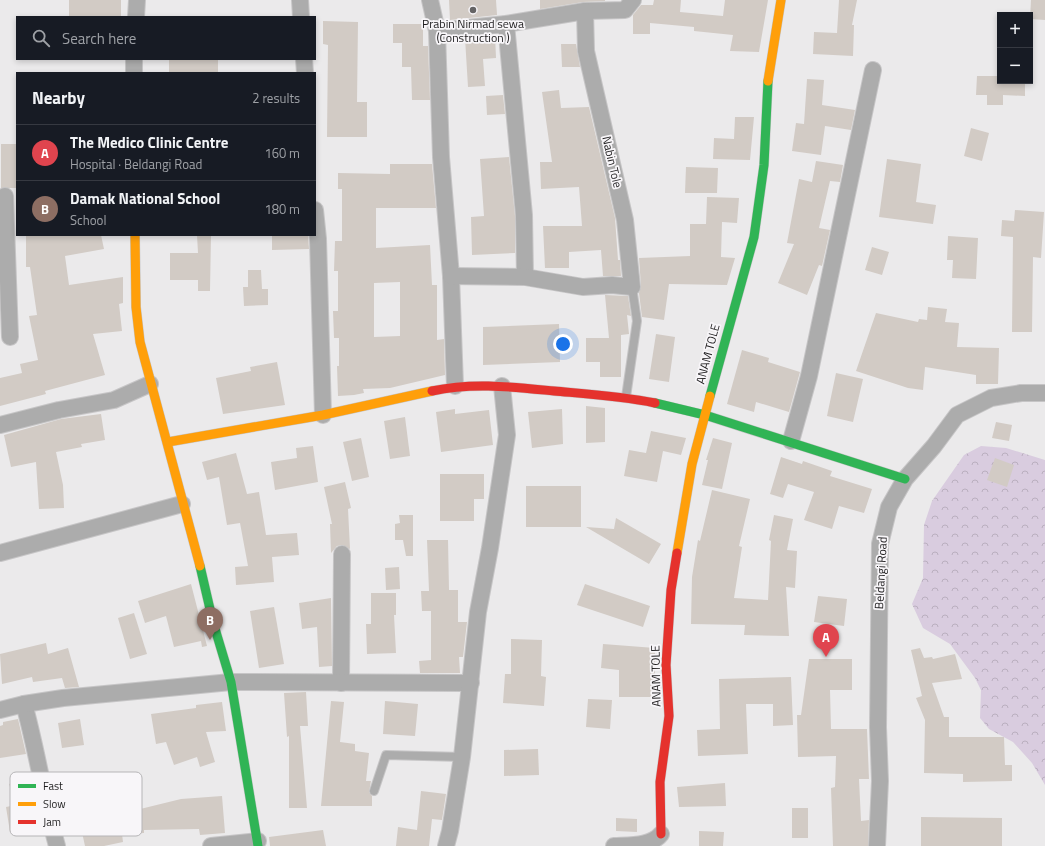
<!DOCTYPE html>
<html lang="en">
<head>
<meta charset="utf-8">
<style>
	body { margin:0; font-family:"Titillium Web",sans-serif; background:#20242c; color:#f1f3f6 }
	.controls { position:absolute; right:12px; top:12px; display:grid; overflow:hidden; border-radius:0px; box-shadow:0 2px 6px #0003 }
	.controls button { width:36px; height:36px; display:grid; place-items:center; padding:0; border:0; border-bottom:1px solid #363941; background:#171b24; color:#f1f3f6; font:20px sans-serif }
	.you { position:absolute; left:563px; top:344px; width:14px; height:14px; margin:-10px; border:3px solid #fff; border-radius:50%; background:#1a73e8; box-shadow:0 0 0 6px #1a73e833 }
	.badge { display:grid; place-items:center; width:26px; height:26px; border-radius:50%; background:#b2b3b5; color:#fff; font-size:13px; font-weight:700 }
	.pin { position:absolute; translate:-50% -33px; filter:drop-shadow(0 1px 2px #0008) }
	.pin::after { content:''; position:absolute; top:21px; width:14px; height:12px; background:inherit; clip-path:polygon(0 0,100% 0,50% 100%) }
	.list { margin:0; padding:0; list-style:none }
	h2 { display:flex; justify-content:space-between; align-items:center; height:52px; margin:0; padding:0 16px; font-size:17px }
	h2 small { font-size:13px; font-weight:400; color:#9ea1a6 }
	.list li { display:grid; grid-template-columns:26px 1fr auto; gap:12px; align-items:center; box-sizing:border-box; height:56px; padding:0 16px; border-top:1px solid #363941 }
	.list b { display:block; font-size:15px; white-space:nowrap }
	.list p { margin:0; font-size:13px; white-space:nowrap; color:#9ea1a6 }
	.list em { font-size:13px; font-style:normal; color:#9ea1a6 }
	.icon { flex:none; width:22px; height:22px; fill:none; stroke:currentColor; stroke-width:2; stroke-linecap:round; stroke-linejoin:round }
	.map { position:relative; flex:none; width:1045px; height:846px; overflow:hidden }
	.search { position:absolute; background:#171b24; box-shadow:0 2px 6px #0003; left:16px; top:16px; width:300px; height:44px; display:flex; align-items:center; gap:10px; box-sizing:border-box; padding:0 14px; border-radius:0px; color:#9ea1a6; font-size:15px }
	.panel { position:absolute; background:#171b24; box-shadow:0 2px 6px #0003; left:16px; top:72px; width:300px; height:164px; border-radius:0px }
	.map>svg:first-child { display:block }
	.forest { fill:url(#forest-crowns) }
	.building { fill:#d2cbc5; fill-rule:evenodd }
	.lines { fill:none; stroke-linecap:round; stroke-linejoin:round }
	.lane-casing { stroke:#c6c5c6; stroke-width:10 }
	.street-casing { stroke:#c6c5c6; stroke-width:18 }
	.fast-casing { stroke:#c6c5c6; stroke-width:10 }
	.slow-casing { stroke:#c6c5c6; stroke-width:10 }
	.jam-casing { stroke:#c6c5c6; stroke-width:10 }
	.lane { stroke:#acacac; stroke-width:8 }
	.street { stroke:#acacac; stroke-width:16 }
	.fast { stroke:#30b455; stroke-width:9 }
	.slow { stroke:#ff9f0a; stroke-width:9 }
	.jam { stroke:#e5322d; stroke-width:9 }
	.poi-dot { fill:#656465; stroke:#f8f6f9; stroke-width:1.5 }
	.labels { text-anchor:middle; stroke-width:3.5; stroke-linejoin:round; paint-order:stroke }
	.poi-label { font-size:12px; fill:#1d1c1d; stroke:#f8f6f9 }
	.street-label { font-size:12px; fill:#1d1c1d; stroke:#f8f6f9 }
	.key { fill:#f8f6f9; stroke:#b6b5b7; stroke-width:1 }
	.key-label { font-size:11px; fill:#1d1c1d }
</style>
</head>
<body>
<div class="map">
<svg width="1045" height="846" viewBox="0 0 1045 846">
	<defs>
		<pattern id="forest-crowns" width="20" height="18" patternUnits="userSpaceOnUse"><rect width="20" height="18" fill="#d9ccdf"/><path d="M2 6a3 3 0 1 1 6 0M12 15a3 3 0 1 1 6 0" fill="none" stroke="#baafbf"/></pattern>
	</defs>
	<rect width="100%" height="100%" fill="#ebeaeb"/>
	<polygon class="forest" points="981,446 1006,448 1045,460 1045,785 1032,763 1013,742 989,729 980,718 981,690 975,678 950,644 923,628 912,604 923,578 924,525 932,501 964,455"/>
	<g class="building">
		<rect x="69" y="0" width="52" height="16"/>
		<polygon points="449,0 496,0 497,15 450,20"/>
		<polygon points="540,0 605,0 605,1 583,2 540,9"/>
		<polygon points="654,0 681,0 680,12 723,16 725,0 768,0 759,52 730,51 733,35 694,31 694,27 650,23 650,34 633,34 633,15 641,5 653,5"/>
		<polygon points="839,0 857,0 852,25 854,25 853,56 813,54 814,32 837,33"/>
		<polygon points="1031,0 1045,0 1045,20 1030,19"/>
		<polygon points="323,21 358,22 357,102 367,102 367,137 327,137 328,45 323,44"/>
		<polygon points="393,24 423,24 423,46 428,46 430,100 412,100 411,67 402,67 402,43 393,43"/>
		<polygon points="495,35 496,58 483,59 485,86 468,87 465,38"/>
		<polygon points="561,44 576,44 580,67 562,67"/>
		<rect x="169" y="59" width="49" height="14"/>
		<polygon points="977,76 1000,76 1000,81 1025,81 1025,96 1003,95 1003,105 987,105 987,95 976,95"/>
		<polygon points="807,79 824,80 822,105 855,110 851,130 825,126 821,155 792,151 796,123 804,124"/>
		<polygon points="559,90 561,108 589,107 615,218 618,260 620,260 621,276 603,276 601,250 569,252 569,268 545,268 543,226 582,226 579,187 541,189 540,162 552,162 542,92"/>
		<polygon points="503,95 505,114 487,115 486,96"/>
		<polygon points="735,117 754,117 750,160 713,159 714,138 734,139"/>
		<polygon points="971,128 989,133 982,161 964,156"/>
		<rect x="1" y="144" width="16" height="44"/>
		<polygon points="509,157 515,216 515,253 472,255 471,217 484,216 480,159"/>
		<polygon points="887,159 921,164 916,202 936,205 933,224 879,217"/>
		<polygon points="816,161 843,165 840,182 830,181 819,228 830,230 822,266 819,265 807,295 778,283 794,244 787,243 799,179 812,182"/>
		<path d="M390,164H432L436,208H376V248L430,245L432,285H437V340L444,339L445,375L390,388L363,389L364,393L354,395L338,396L337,366H339V338H334L333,311H338V271H334L335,241H342V189H338V173L390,174ZM400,282V336L374,337V283Z"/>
		<polygon points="686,167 718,168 717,193 685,193"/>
		<polygon points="707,197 739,198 737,223 722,222 721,257 735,258 727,285 669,284 664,320 642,317 639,293 641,286 639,258 690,256 690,224 706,224"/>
		<polygon points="1015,210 1044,212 1041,258 1033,257 1032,332 1012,332 1013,237 1001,236 1002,220 1014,221"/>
		<polygon points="26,235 101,235 104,249 65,256 69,285 123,277 123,303 119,304 122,331 93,334 105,375 45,391 46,394 0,406 0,378 22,373 20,364 38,360 29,316 37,315 30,267 26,267"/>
		<polygon points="197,235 211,235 210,291 198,291 198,280 170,280 170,253 198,253"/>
		<polygon points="272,235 308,235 309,249 272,250"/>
		<polygon points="948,236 978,238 976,279 952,278 953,260 947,260"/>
		<polygon points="872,247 889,252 882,275 865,270"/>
		<polygon points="248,270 261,270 262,289 268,289 268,305 244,306 243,287 248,287"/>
		<polygon points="605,295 628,296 631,316 627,315 629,334 621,335 621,377 600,377 600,362 586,362 586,338 609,338"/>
		<polygon points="928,307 947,309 945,322 959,323 957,347 999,348 998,384 976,384 976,375 925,367 923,390 908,388 856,371 876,313 918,322 919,319 927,320"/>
		<polygon points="559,324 560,362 483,365 483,327"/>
		<polygon points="656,334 675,337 669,382 649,379"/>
		<polygon points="742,350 769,358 768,362 800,372 789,412 756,402 754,412 727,404"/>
		<polygon points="277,362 285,405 223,414 216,378 251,371 250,367"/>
		<polygon points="836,373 863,379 853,422 827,416"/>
		<polygon points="586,406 605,408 605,442 586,443"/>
		<polygon points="455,409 455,414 489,410 493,445 441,452 436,412"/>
		<polygon points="562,409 563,444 532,448 528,412"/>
		<polygon points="101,414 105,440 81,444 82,447 56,452 63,485 64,508 39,509 36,462 11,467 4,435 61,419"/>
		<polygon points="405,417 410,456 390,459 384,421"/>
		<polygon points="996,422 1012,425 1009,441 992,438"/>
		<polygon points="651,431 686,438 681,455 663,451 657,482 624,476 629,450 646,453"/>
		<polygon points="361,438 369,477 352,481 343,442"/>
		<polygon points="713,438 732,443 722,489 702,485 708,460 706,460"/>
		<polygon points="313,446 318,482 275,490 271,462 297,458 296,448"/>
		<polygon points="236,453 247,494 259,492 266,535 297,533 299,555 272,557 274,582 236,585 235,567 248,566 240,523 227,525 219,477 207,480 202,462"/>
		<polygon points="781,457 802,464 803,461 832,471 830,476 872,489 864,513 839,506 832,529 804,520 814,492 788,484 783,498 770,494"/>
		<polygon points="995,458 1014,465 1007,487 987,480"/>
		<polygon points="440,474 484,474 484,499 474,499 474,521 440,521"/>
		<polygon points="345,482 351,508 348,509 350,549 342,545 337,546 331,553 330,524 332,524 324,487"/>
		<rect x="526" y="486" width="55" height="41"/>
		<polygon points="712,490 750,499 739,546 742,547 734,598 768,600 771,541 769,540 774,515 793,519 787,550 797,551 795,588 786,587 789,636 744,635 745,625 691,624 692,577 698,540 700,541"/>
		<polygon points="399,515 413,515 413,556 406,556 403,540 395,540 395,524 400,523"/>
		<polygon points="616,518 661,544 649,564 586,527 614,529"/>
		<polygon points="427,540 448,540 449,590 458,590 458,622 467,622 463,657 459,657 460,673 420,673 419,661 431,660 431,611 422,611 421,591 429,591"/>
		<polygon points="399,567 400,589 386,590 385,568"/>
		<polygon points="191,584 207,646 202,647 201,641 174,647 166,616 145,623 138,601"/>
		<polygon points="585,584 650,606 643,627 577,605"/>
		<polygon points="371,593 396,593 396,615 394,615 396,653 367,654 366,624 371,624"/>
		<polygon points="818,596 847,599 844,626 814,622"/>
		<polygon points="331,598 332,666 319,667 317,627 302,629 299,603"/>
		<polygon points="274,607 284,664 259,668 250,611"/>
		<polygon points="134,613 147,654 130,659 118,618"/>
		<polygon points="511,639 542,640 541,676 546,677 544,706 503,703 505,674 511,674"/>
		<polygon points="46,643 48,654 68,648 79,687 65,688 62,678 33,682 32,677 2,684 0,654"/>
		<polygon points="603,644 655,648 655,697 619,697 619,670 601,668"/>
		<polygon points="920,648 924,658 932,657 933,659 955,654 962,679 932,683 944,717 949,717 949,737 1004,737 1005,765 1012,765 1012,781 963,782 963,774 924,773 925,720 916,698 922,696 911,650"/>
		<polygon points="809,659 852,659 852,690 830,690 831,729 867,729 869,779 859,779 861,821 869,820 868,846 833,846 831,788 835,787 836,756 798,757 797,715 801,715"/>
		<polygon points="791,677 793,725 773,726 773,704 746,704 748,754 698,756 697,730 720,729 719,679"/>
		<polygon points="306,692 308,726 300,726 307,808 289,808 289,736 287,737 284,693"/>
		<polygon points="588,699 612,700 610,729 586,727"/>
		<polygon points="331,701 344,702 340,742 355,744 355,751 369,753 366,781 371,781 369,792 372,796 372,806 321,806"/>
		<polygon points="385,701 418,704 415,736 383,734"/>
		<polygon points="222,702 226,731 206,732 215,762 200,767 197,757 174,765 166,742 156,744 151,714 196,708 196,705"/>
		<polygon points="18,719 26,754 0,758 0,726 3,725 3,722"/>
		<polygon points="80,719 84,745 62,748 58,723"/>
		<polygon points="538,749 539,775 504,776 504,750"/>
		<polygon points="31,777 39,827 10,832 6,807 16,805 9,784"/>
		<polygon points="725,783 726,806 679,807 677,787"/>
		<polygon points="421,791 446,794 442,820 432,819 429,846 396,846 398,827 417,830"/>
		<polygon points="222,796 225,833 200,835 199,829 144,830 144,833 122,834 123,842 104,846 85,846 80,823 124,815 124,813 181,799"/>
		<rect x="792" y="808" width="16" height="30"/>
		<polygon points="921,817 1002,818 1002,846 921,846"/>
		<polygon points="616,818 637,819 637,832 616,831"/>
		<polygon points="323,830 326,846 270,846 269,837"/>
		<polygon points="699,831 724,832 723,846 699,846"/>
	</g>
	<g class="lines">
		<g class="lane-casing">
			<g id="lane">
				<polyline points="626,397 637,321 632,287"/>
				<polyline points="374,791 386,755 462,757"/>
			</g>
		</g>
		<g class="street-casing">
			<g id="street">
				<polyline points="300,0 301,17"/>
				<polyline points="430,0 437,31 441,157 451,276 455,386"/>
				<polyline points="585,11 625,10 633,0"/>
				<polyline points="136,17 137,0"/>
				<polyline points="506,24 524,215 525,277"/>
				<polyline points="437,31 506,24 585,11 586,51 625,220 632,287 612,285 583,287 525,277 451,276"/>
				<polyline points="304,59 305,73"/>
				<polyline points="134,73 134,59"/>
				<polyline points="5,196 10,337"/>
				<polyline points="315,210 318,239 323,415"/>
				<polyline points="0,425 59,410 114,400 150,384"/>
				<polyline points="791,441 809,376 873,70"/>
				<polyline points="0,553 182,504"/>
				<polyline points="341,683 342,554"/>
				<path d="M24,704C37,751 44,799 57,846"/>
				<polyline points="0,710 24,704 63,698 231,682 471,683"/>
				<polyline points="211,846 258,841"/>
				<polyline points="446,846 450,831 462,757 478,612 490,548 507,435 502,386"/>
				<path d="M614,846C630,845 652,846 661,834"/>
				<polyline points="877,846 880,781 878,727 880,544 889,507 905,479 934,446 957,415 991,398 1021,393 1045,393"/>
			</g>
		</g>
		<g class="fast-casing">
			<g id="fast">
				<polyline points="710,396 754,237 764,165 768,81"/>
				<polyline points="655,403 705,415 905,479"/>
				<polyline points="200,566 213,622 231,682 258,846"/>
			</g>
		</g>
		<g class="slow-casing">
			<g id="slow">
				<polyline points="768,81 781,0"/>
				<polyline points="135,235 136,307 140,342 200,566"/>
				<polyline points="168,442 323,415 432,391"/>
				<polyline points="677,553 692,464 710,396"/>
			</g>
		</g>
		<g class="jam-casing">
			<g id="jam">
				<path d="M432,391C473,382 513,387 554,391C588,394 621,396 655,403"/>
				<polyline points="661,834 660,782 669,716 666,665 671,590 677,553"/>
			</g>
		</g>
		<use href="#lane" class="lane"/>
		<use href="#street" class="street"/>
		<use href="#fast" class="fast"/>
		<use href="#slow" class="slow"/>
		<use href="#jam" class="jam"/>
	</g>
	<circle class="poi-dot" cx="473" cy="10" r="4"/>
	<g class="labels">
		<g class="poi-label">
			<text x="473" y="28">Prabin Nirmad sewa<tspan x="473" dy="14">(Construction )</tspan></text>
		</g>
		<g class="street-label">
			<text transform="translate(612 162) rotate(77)" y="4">Nabin Tole</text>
			<text transform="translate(708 354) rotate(-75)" y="4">ANAM TOLE</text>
			<text transform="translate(881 573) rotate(-87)" y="4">Beldangi Road</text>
			<text transform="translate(656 676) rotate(-91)" y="4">ANAM TOLE</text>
		</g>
	</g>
	<rect x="10" y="772" width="132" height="64" rx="6" class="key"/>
	<rect x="18" y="784" width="18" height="4" fill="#30b455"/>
	<rect x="18" y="802" width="18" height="4" fill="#ff9f0a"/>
	<rect x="18" y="820" width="18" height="4" fill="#e5322d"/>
	<g class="key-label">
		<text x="43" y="790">Fast</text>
		<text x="43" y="808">Slow</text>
		<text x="43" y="826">Jam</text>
	</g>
</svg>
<div class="controls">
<button>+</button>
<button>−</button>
</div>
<div class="you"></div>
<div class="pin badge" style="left:826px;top:657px;background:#e0444e">A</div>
<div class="pin badge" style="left:210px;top:640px;background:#8d6e63">B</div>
<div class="search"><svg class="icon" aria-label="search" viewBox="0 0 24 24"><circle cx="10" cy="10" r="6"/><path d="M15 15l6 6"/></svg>Search here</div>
<section class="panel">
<h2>Nearby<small>2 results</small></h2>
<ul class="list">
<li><span class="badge" style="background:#e0444e">A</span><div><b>The Medico Clinic Centre</b><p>Hospital · Beldangi Road</p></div><em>160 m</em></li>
<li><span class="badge" style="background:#8d6e63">B</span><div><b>Damak National School</b><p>School</p></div><em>180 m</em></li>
</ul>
</section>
</div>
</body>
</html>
